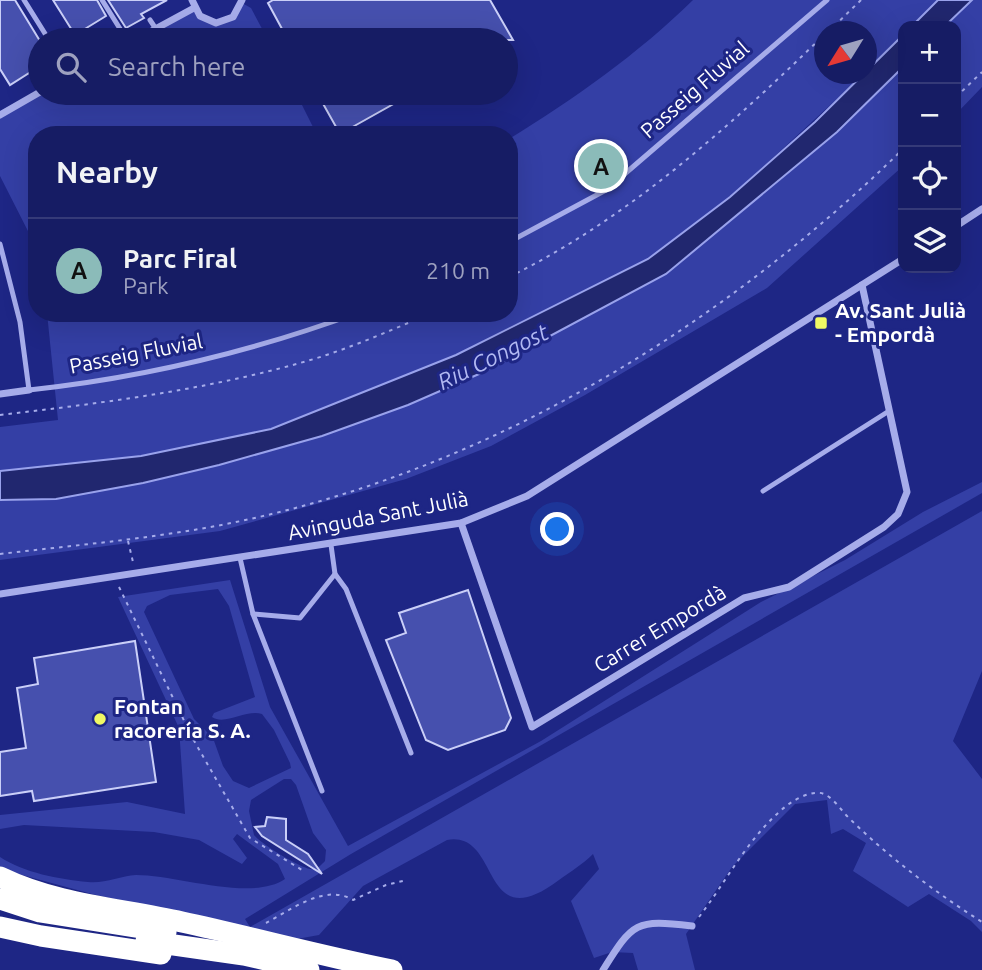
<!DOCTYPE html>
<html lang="en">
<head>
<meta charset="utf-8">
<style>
	body { margin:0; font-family:Ubuntu,sans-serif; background:#23296d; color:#f1f3f6 }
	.controls { position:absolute; right:21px; top:21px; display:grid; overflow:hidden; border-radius:14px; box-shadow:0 7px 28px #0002 }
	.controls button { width:63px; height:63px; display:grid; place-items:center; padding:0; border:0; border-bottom:2px solid #353a78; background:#161c64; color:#f1f3f6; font:35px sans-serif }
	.compass { position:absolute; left:814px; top:21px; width:63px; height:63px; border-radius:50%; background:#161c64; box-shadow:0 7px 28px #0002; rotate:233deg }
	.you { position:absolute; left:558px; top:530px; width:24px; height:24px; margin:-18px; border:5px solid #fff; border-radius:50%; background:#1a73e8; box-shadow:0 0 0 10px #1a73e833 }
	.badge { display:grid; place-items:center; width:46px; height:46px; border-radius:50%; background:#8bbbb9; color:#111; font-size:23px; font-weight:700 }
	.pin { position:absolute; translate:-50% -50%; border:4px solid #fff; box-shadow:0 2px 7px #0006 }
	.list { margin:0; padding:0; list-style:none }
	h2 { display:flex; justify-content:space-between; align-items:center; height:91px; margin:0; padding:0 28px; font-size:30px }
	h2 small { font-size:23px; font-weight:400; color:#9ea1bf }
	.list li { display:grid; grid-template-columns:46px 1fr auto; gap:21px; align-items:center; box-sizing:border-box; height:105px; padding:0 28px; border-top:2px solid #353a78 }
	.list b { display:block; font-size:26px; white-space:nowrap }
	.list p { margin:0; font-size:23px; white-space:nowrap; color:#9ea1bf }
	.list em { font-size:23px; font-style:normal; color:#9ea1bf }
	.icon { flex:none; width:38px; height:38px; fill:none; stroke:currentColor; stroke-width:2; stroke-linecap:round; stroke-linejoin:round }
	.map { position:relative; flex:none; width:982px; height:970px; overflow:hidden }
	.search { position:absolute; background:#161c64; box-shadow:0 7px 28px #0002; left:28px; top:28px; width:490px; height:77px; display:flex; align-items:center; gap:18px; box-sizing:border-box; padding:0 24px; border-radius:38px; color:#9ea1bf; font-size:26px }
	.panel { position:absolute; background:#161c64; box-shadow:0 7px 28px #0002; left:28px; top:126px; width:490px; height:196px; border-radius:28px }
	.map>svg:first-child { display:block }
	.green { fill:#343fa5; fill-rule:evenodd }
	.water { fill:#21276f; stroke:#99a2ec; stroke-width:2 }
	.building { fill:#4650ae; stroke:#cacff8; stroke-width:2 }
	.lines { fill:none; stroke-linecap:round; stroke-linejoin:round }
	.path { stroke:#a6acea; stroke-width:2; stroke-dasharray:3.5 5; stroke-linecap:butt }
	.lane { stroke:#a6acea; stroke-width:5 }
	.street { stroke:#a6acea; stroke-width:7 }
	.highway { stroke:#fff; stroke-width:21 }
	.poi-dot { fill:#f0f964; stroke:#1e2685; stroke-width:2.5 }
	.labels { text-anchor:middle; stroke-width:6; stroke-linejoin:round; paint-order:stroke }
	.street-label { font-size:21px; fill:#fff; stroke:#1e2685 }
	.poi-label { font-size:21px; font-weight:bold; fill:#fff; stroke:#1e2685; text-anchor:start }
	.water-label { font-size:23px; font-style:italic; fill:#b1b8f2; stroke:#1e2685 }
</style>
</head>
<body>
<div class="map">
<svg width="982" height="970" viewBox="0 0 982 970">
	<rect width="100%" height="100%" fill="#1e2685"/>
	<g class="green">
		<path d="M693,0H938L912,26H903V35L867,71L866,32H824V74H864L730,197L648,259L456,355L271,429L141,456L0,471V427L58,420L47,313H509V139C574,99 638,54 693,0Z"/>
		<polygon points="972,0 982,0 982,87 956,114 956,26 945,26"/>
		<polygon points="242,3 251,8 268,40 135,40 194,8 200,16 226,22"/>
		<polygon points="903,67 903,166 767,288 585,395 491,446 406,479 220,531 0,560 0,501 56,499 143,483 219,465 322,436 408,405 479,374 661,277 837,132"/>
		<polygon points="40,90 296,93 317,135 37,135 37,258 31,237 0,176 0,111"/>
		<path d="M982,482V493L351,854L245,919L250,927L982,511V671L953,741L982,779V932L971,921L929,894L908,907L853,871L866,843L843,829L831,834L827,800L795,804L732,867L686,934L695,970H638L633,953L612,952L594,958L571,901L599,869L593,854C583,864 570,872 559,880C479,940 502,830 447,840L363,886L319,935L291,940L92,894L0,869V857C25,873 58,879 88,882C104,884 120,876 136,875C178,875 251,902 285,879L278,864L237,834L233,839L247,858L242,864L199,840L154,832L24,825L0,829V815L127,802L185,814L179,728L118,597L230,580L270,707L348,846L541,741L761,602L845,560L923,512ZM218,589L229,606L255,697L214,713L212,717C225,726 246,709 262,714L274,730L290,763L291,768L249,788L233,781L223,766L213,738L194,719L144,612L147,606L170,595ZM284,779H291L296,785L313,833L326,850L325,861C321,865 317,870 310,869C299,867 261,844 254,835L249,811L251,800Z"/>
	</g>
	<g class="water">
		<polygon points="938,0 972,0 945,26 912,26"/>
		<polygon points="903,35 903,67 837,132 666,274 479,374 408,405 322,436 219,465 143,483 56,499 0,500 0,471 141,456 271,429 456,355 648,259 730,197 815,122"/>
	</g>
	<g class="building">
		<polygon points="0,0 15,0 40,41 40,66 10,85 0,69"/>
		<polygon points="53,0 97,0 106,16 75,35"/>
		<polygon points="108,0 167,0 141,14 144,18 126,28"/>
		<polygon points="273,0 490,0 513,40 288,40 268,3"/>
		<polygon points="317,93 413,93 340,134"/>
		<polygon points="468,590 511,718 505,730 448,750 426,740 386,640 406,633 399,613"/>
		<polygon points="135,641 156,782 34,801 32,791 0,796 0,752 26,748 17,688 38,684 34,658"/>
		<polygon points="267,817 286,819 286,840 308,854 322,874 262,836 255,827 265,826"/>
	</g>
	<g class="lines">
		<g class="path">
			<polyline points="828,32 861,0"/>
			<polyline points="956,97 982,72"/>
			<path d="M509,277C629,218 729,127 824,35"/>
			<path d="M0,415C103,403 206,390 307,361C349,349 391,330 432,313"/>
			<polyline points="128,541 133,562"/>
			<path d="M0,554C68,546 137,540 205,528C470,481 713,335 903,149"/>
			<polyline points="119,587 193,739 250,838 302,870"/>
			<path d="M699,917C726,882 749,836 785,807C793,800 813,789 824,794C835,799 842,812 851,820C891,859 935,892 982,922"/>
			<path d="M266,923C291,910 325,883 353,900L386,885L407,880"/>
		</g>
		<g class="lane">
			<polyline points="24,0 49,40"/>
			<polyline points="102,0 127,40"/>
			<polyline points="150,20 156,29"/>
			<polyline points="509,242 606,190 827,0"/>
			<path d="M0,244L20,322L29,390C141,378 251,352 357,313"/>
			<polyline points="763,491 889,411"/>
			<polyline points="240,558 253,614 322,791"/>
			<polyline points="335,574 346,589 411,753"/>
			<polyline points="253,614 300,618 335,574 331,545"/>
		</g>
		<g class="street">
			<polyline points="192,0 200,16 216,23 233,17 242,0"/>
			<polyline points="135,40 194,8"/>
			<polyline points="0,115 40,92"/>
			<polyline points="956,226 982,209"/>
			<polyline points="0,394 29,390"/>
			<polyline points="461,523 532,727 744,598 789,587 884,527 898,514 907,492 862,285"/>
			<polyline points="0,594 461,523 527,496 903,259"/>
			<path d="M603,970C633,922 636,919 692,926"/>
		</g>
		<g class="highway">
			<path d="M0,877C58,905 120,908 182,922C252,937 321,956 392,970"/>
			<polyline points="0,899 40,912 166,932"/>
			<polyline points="0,927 41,936 161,954"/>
			<polyline points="146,941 244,955 309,970"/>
		</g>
	</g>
	<g class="poi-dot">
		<rect x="814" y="316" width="14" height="14" rx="3.5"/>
		<circle cx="100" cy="719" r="7"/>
	</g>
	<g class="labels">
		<g class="street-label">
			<text transform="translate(695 90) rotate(-41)" y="7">Passeig Fluvial</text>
			<text transform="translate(136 354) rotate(-11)" y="7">Passeig Fluvial</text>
			<text transform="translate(378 516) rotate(-11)" y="7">Avinguda Sant Julià</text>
			<text transform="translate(660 629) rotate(-31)" y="7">Carrer Empordà</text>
		</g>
		<g class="poi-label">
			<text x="835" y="318">Av. Sant Julià<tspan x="835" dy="24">- Empordà</tspan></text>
			<text x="114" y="714">Fontan<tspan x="114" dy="24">racorería S. A.</tspan></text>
		</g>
		<g class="water-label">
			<text transform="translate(493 357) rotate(-26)" y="8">Riu Congost</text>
		</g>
	</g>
</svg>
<div class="controls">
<button>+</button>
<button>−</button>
<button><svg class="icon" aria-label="locate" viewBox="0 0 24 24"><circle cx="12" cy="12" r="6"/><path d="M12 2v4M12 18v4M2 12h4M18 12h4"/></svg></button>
<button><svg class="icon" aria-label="layers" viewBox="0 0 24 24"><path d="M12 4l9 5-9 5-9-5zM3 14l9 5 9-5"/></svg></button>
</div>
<svg class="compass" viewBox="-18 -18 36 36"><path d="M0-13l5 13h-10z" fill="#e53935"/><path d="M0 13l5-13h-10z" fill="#9ea1bf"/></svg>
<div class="you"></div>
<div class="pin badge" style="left:601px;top:166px">A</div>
<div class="search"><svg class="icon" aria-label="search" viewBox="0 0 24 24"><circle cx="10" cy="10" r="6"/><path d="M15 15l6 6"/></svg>Search here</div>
<section class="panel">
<h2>Nearby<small></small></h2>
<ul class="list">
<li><span class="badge">A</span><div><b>Parc Firal</b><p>Park</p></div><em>210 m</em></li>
</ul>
</section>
</div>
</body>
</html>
